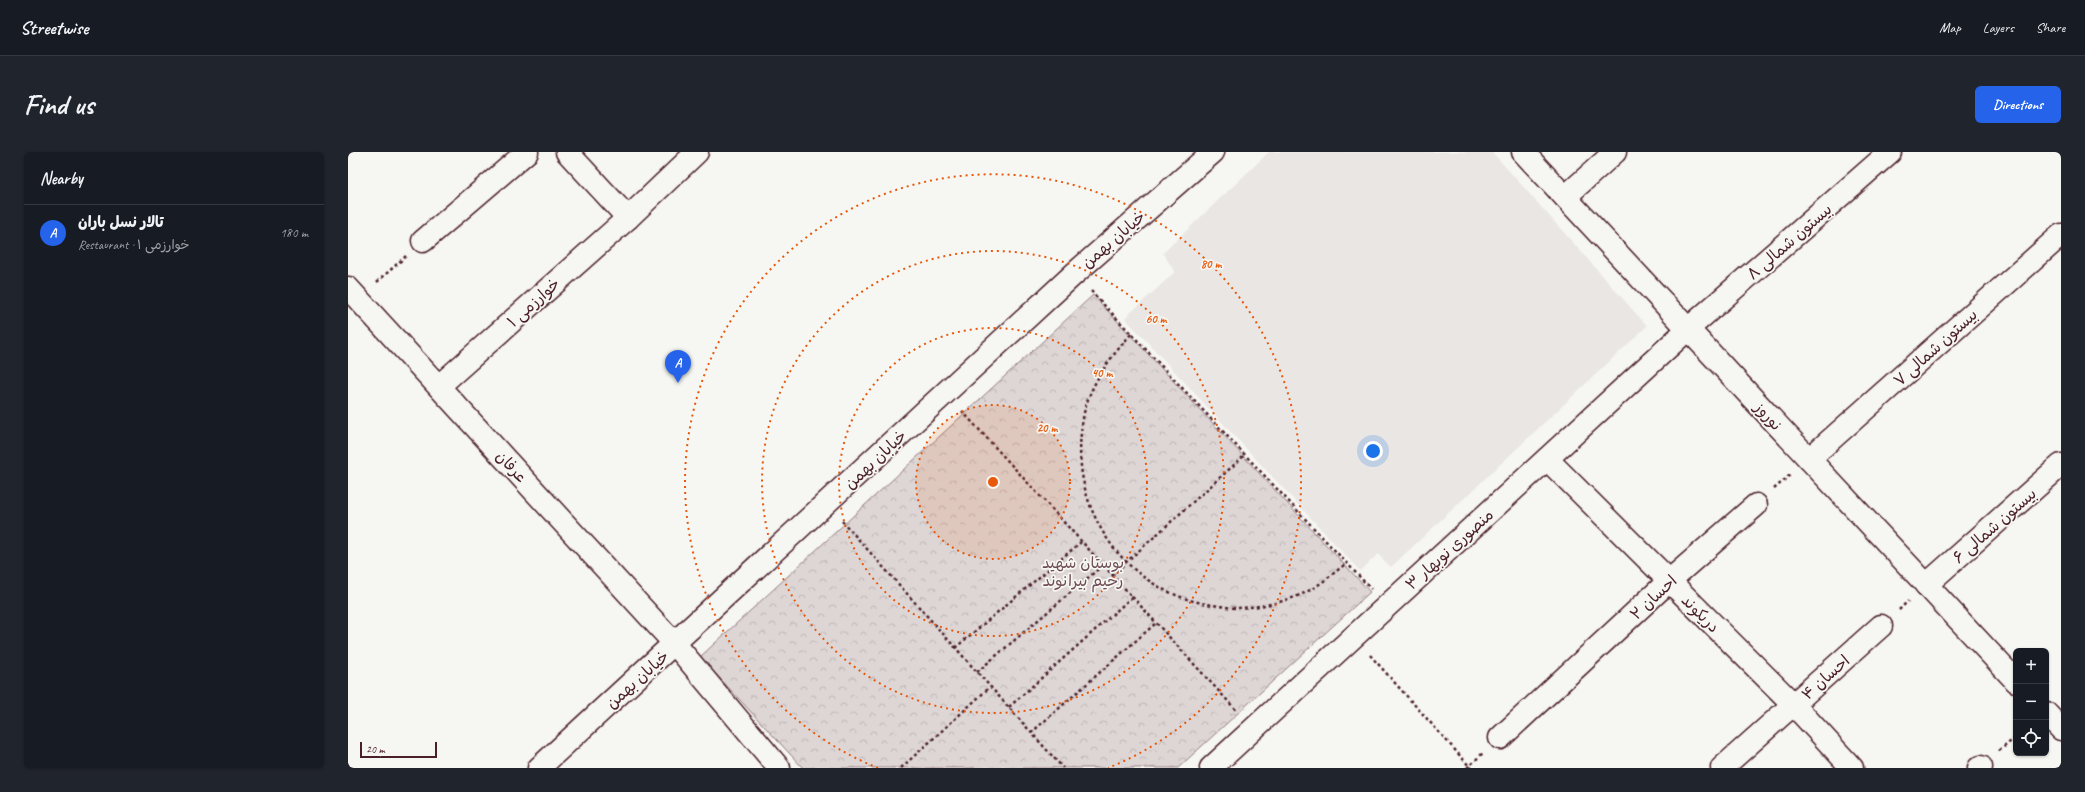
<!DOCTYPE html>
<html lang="en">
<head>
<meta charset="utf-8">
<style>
	body { margin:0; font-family:Caveat,"Playpen Sans Arabic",sans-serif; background:#20242c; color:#f1f3f6 }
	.controls { position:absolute; right:12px; bottom:12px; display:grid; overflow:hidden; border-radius:6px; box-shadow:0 1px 3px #0004 }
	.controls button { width:36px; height:36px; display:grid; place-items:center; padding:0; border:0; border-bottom:1px solid #363941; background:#171b24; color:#f1f3f6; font:20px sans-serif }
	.scale { position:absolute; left:12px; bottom:10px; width:77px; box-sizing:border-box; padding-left:4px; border:2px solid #4a1f2b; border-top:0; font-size:11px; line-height:14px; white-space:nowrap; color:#4a1f2b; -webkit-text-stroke:3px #f6f6f2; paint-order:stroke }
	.you { position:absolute; left:1025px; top:299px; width:14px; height:14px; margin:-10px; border:3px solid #fff; border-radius:50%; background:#1a73e8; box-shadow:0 0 0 6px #1a73e833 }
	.badge { display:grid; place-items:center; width:26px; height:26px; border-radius:50%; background:#2563eb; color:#fff; font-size:13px; font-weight:700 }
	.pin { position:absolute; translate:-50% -33px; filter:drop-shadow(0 1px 2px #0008) }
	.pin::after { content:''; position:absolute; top:21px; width:14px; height:12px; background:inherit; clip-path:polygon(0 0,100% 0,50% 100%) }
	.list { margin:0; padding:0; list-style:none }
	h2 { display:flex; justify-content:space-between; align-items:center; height:52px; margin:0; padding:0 16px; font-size:17px }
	h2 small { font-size:13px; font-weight:400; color:#9ea1a6 }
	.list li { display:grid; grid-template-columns:26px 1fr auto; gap:12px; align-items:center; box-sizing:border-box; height:56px; padding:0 16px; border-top:1px solid #363941 }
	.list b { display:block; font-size:15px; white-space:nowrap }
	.list p { margin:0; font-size:13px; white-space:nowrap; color:#9ea1a6 }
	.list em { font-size:13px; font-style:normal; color:#9ea1a6 }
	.icon { flex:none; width:22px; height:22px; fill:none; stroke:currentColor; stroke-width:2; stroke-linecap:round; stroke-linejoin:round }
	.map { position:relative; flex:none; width:1713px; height:616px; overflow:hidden; border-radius:6px }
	header { display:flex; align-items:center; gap:24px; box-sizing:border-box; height:56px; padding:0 20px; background:#171b24; border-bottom:1px solid #363941 }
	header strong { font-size:19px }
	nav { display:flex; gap:22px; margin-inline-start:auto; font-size:14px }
	.intro { display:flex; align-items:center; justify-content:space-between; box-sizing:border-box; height:96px; padding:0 24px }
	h1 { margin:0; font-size:28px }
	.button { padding:10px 18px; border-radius:6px; background:#2563eb; color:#fff; font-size:14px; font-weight:700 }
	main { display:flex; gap:24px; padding:0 24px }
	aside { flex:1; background:#171b24; border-radius:6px; box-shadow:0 1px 3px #0004 }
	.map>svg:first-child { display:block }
	.built { fill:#e9e6e3 }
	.forest { fill:url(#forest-crowns); stroke:#947a80 }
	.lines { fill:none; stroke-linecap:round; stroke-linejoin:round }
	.minor-casing { stroke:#4a1f2b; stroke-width:25 }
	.tertiary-casing { stroke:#4a1f2b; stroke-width:25 }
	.path { stroke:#4a1f2b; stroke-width:2.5; stroke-dasharray:3 3; stroke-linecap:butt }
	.minor { stroke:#f6f6f2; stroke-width:22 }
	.tertiary { stroke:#f6f6f2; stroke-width:22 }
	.ring { fill:none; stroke:#e8590c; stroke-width:2; stroke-dasharray:2 4 }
	.labels { text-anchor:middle; stroke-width:3.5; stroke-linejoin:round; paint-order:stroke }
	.street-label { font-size:16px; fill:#4a1f2b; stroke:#f6f6f2 }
	.park-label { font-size:16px; fill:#6f4d56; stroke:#f6f6f2 }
	.centre { fill:#e8590c; stroke:#f6f6f2; stroke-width:2 }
	.ring-label { font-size:12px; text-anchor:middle; font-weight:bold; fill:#e8590c; stroke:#f6f6f2; stroke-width:3.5; stroke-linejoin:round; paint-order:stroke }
</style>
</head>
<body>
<header>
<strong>Streetwise</strong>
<nav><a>Map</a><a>Layers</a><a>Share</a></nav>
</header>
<div class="intro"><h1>Find us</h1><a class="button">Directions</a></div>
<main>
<aside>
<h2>Nearby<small></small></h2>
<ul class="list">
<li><span class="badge">A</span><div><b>تالار نسل باران</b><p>Restaurant · خوارزمی ۱</p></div><em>180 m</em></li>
</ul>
</aside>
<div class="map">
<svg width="1713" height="616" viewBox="0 0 1713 616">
	<defs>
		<pattern id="forest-crowns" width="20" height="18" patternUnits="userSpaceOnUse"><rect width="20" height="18" fill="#ddd6d5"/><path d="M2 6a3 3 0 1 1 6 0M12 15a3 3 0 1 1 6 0" fill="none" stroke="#bfb7b7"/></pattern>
	</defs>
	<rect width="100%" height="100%" fill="#f6f6f2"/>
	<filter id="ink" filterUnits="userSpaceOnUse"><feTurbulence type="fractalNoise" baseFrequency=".025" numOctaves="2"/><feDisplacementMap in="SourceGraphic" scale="8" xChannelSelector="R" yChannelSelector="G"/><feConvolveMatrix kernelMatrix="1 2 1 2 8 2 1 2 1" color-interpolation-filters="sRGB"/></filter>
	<g filter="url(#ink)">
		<polygon class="built" points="921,0 1144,0 1299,174 1043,415 1030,402 1012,419 777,166 827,120 815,101"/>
		<polygon class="forest" points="745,143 1022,440 830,616 455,616 352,505"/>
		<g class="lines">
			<g class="minor-casing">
				<g id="minor">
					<polyline points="219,0 280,66"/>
					<polyline points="1175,0 1668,529"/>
					<polyline points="1217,45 1267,0"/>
					<polyline points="75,89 179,0"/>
					<polyline points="0,136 327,492 431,616"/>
					<polyline points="91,234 280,66 349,0"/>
					<polyline points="1199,307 1446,553 1504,616"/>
					<polyline points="1461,307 1713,83"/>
					<polyline points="1578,433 1713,313"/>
					<polyline points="1698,561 1713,577"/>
					<polyline points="1152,586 1321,429 1408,353"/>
					<polyline points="863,616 1340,177 1542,0"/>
					<polyline points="1374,616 1533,474"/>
					<polyline points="1631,616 1633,615"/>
				</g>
			</g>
			<g class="tertiary-casing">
				<polyline id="tertiary" points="191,616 726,122 865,0"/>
			</g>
			<g class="path">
				<polyline points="29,130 58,104"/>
				<polyline points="743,139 1023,437"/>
				<path d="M783,182C764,204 747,225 738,253C736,259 735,267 734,273C721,359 778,441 865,453C873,454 881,456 889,456C915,455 945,449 967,435C978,428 988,419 999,411"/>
				<polyline points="614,259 889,559"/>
				<polyline points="1426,337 1442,323"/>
				<polyline points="494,369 715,616"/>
				<polyline points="764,423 897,303"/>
				<polyline points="1551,458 1560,449"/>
				<polyline points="607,496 733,390"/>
				<polyline points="1022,503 1123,616"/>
				<polyline points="629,520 755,413"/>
				<polyline points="661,555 784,445"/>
				<polyline points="683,581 808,471"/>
				<polyline points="1651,599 1668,585"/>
				<polyline points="553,616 642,535"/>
				<polyline points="1119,616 1135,601"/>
			</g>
			<use href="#minor" class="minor"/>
			<use href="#tertiary" class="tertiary"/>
		</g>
	</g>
	<circle cx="645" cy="330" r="77" fill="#e8590c" fill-opacity=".12"/>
	<g class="ring">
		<circle cx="645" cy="330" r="77"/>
		<circle cx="645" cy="330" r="154"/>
		<circle cx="645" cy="330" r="231"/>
		<path d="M530 616A308 308 0 1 1 760 616"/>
	</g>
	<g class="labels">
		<g class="street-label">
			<text transform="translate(765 87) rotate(-41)" y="6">خیابان بهمن</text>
			<text transform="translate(1441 89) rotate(-41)" y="6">بیستون شمالی ۸</text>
			<text transform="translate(185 150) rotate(-42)" y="6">خوارزمی ۱</text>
			<text transform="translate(1587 195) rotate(-42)" y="6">بیستون شمالی ۷</text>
			<text transform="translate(1421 264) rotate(47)" y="6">نوروز</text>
			<text transform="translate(527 307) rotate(-43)" y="6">خیابان بهمن</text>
			<text transform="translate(164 314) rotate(47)" y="6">عرفان</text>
			<text transform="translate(1646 373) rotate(-41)" y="6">بیستون شمالی ۶</text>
			<text transform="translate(1101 397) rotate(-42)" y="6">منصوری نوبهار ۳</text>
			<text transform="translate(1305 445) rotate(-43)" y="6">احسان ۲</text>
			<text transform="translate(1353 461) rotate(45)" y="6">دریکوند</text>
			<text transform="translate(1477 525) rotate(-42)" y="6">احسان ۴</text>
			<text transform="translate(289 527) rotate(-42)" y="6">خیابان بهمن</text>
		</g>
		<g class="park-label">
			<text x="735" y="416">بوستان شهید<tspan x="735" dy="18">رحیم بیرانوند</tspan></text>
		</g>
	</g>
	<circle cx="645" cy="330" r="6" class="centre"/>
	<g class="ring-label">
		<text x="863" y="116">80 m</text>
		<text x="808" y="171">60 m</text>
		<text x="754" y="225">40 m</text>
		<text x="699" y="280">20 m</text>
	</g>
</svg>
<div class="controls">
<button>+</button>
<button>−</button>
<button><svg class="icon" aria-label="locate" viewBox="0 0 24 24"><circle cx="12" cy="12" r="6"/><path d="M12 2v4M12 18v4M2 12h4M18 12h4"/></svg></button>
</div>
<div class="scale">20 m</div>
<div class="you"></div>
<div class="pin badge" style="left:330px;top:231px">A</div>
</div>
</main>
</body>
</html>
